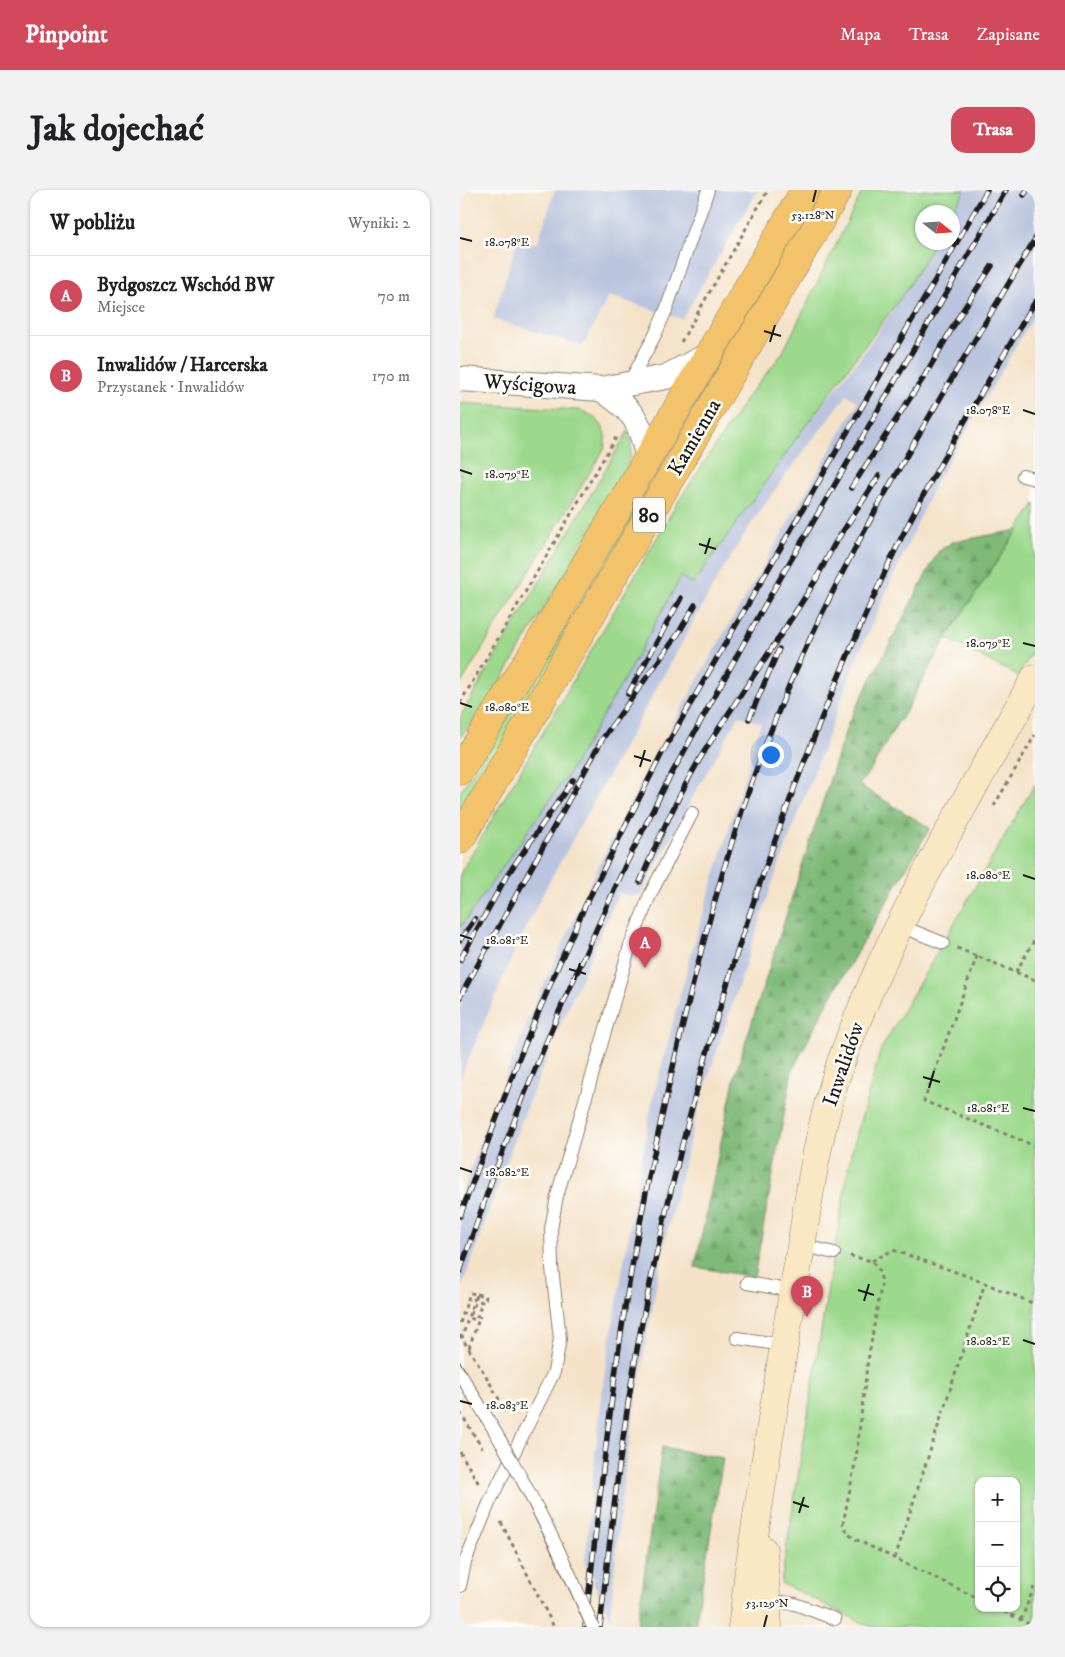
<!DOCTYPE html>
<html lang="pl">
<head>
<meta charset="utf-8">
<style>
	body { margin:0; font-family:"IM FELL DW Pica",serif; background:#f2f2f2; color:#202124 }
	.controls { position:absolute; right:15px; bottom:15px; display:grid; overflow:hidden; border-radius:10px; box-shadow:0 1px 4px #0004 }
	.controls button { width:45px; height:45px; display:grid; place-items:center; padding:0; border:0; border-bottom:1px solid #e0e0e0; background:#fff; color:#202124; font:25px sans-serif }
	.compass { position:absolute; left:455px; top:15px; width:45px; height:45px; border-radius:50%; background:#fff; box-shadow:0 1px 4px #0004; rotate:107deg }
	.you { position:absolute; left:310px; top:564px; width:18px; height:18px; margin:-12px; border:4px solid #fff; border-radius:50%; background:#1a73e8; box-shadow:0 0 0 8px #1a73e833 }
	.badge { display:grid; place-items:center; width:32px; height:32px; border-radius:50%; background:#d1495b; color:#fff; font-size:16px; font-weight:700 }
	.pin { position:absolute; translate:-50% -41px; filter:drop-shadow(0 1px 2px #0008) }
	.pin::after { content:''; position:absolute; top:26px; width:18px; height:15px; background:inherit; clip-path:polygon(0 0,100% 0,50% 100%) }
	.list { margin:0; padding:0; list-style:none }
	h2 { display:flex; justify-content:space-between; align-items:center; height:65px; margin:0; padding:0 20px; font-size:21px }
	h2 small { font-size:16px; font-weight:400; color:#757577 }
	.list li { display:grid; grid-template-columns:32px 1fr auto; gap:15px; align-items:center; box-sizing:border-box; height:80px; padding:0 20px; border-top:1px solid #e0e0e0 }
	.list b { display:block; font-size:19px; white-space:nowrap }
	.list p { margin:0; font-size:16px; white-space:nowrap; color:#757577 }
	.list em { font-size:16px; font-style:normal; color:#757577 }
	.icon { flex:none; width:28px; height:28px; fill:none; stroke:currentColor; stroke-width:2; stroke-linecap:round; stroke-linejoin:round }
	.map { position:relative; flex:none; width:575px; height:1437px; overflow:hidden; border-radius:15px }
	header { display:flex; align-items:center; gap:30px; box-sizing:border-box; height:70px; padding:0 25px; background:#d1495b; color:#fff }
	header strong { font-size:24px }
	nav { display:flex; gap:28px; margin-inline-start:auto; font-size:18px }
	.intro { display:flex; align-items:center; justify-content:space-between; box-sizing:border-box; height:120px; padding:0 30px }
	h1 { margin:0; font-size:35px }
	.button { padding:12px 22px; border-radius:15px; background:#d1495b; color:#fff; font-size:18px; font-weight:700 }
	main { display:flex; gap:30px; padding:0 30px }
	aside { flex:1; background:#fff; border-radius:15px; box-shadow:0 1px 4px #0004 }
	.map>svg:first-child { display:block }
	.industrial { fill:#bac4de }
	.green { fill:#9dd98d; stroke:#5c7a54; fill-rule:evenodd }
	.forest { fill:url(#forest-firs); stroke:#4d6a4a }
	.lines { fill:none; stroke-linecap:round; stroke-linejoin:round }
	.lane-casing { stroke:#887f72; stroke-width:14 }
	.street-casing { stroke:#887f72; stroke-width:26 }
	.secondary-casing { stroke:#887f72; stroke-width:29 }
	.primary-casing { stroke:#887f72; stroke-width:29 }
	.path { stroke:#887f72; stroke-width:3; stroke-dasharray:4 4; stroke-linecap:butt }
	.lane { stroke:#fff; stroke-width:12 }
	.street { stroke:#fff; stroke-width:24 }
	.secondary { stroke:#fae7c3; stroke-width:28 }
	.primary { stroke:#f2c36a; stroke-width:28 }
	.tram { stroke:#1c1c1c; stroke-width:1 }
	.rail-casing { stroke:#1c1c1c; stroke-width:5.5 }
	.rail { stroke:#fdfcf7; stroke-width:4; stroke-dasharray:11; stroke-linecap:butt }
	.lane-bridge-casing { stroke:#887f72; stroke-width:14; stroke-linecap:butt }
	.path-bridge { stroke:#887f72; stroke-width:3; stroke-dasharray:4 4; stroke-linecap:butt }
	.lane-bridge { stroke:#fff; stroke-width:12 }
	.ticks { fill:none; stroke:#1c1c1c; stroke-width:2 }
	.labels { text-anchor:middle; stroke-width:5; stroke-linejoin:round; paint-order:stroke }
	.shield { fill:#fdfcf7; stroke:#605f5e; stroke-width:1 }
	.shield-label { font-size:20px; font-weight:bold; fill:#1c1c1c }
	.street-label { font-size:21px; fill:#1c1c1c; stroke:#fdfcf7 }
	.ticks-label { font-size:12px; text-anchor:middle; fill:#1c1c1c; stroke:#fdfcf7; stroke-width:5; stroke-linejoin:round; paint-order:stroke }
</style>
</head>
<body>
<header>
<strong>Pinpoint</strong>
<nav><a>Mapa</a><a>Trasa</a><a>Zapisane</a></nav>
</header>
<div class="intro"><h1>Jak dojechać</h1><a class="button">Trasa</a></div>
<main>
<aside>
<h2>W pobliżu<small>Wyniki: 2</small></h2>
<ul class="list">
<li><span class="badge">A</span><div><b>Bydgoszcz Wschód BW</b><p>Miejsce</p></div><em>70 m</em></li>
<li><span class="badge">B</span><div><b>Inwalidów / Harcerska</b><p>Przystanek · Inwalidów</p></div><em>170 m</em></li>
</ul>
</aside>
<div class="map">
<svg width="575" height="1437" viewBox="0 0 575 1437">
	<defs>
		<pattern id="forest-firs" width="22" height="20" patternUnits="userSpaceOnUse" patternTransform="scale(1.25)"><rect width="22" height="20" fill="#7eb978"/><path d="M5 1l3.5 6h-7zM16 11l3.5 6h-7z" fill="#6c9e67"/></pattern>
	</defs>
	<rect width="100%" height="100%" fill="#fdfcf7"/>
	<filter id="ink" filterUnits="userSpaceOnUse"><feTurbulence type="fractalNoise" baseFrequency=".02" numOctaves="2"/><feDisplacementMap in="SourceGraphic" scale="10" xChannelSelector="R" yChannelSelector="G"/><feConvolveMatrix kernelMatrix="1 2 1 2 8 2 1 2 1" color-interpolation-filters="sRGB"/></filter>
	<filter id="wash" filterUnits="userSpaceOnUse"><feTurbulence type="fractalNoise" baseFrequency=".0096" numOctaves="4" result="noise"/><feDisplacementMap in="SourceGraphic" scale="20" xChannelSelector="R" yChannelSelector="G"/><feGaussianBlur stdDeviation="1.12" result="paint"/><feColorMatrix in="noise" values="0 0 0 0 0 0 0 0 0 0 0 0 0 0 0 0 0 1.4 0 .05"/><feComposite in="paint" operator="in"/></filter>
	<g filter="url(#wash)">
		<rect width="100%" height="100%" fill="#f4e2c8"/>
		<g class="industrial">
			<polygon points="95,0 298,0 222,129 149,106 123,156 33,129 58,48 77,54"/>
			<polygon points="505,0 575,0 575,124 475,294 398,465 312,694 239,915 204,1053 179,1190 163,1293 150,1428 133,1392 135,1388 134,1385 130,1384 125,1373 134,1275 144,1187 191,916 233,757 301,533 279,526 235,603 181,704 171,707 159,702 93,852 62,929 0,1102 0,1008 36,911 73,818 148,656 192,572 243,480 398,212 387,205 324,287 289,337 260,384 88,694 58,753 0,889 0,739 109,583 161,495 221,387 234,394 341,242 403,164 447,99 474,53 492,52 492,22"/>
		</g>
		<g class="green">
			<polygon points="360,0 368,0 0,632 0,602 63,506 111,428"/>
			<polygon points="403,0 505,0 492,22 462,22 462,52 474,53 447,99 341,242 233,394 221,387 161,495 109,583 0,738 0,684 218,312 288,206 322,164"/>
			<path d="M0,213L120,220C138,228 149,237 144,259L0,495Z"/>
			<path d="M168,241C175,263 169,273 159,293L24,519L0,547V527Z"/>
			<polygon points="575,314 575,457 558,486 486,448"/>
			<path d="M575,594V1437H411L321,1393L370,1085L391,964L421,859ZM519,1291H556V1418H519Z"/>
		</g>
		<g class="forest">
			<polygon points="558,340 486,448 441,530 439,530 413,576 399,595 470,638 368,812 332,881 294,1087 235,1077 275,885 388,533 478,362 492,352"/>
			<polygon points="202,1257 263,1268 235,1437 177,1437"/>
		</g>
	</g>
	<g filter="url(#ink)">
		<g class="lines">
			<g class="lane-casing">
				<g id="lane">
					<polyline points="168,195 195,145 206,120 248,0"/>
					<polyline points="563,286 575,289"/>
					<polyline points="438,735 483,753"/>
					<polyline points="341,1055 374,1063"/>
					<polyline points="287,1093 333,1101"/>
					<polyline points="277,1148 324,1155"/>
					<polyline points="0,1396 5,1372 30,1311 94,1182 100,1149 92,1078 91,1039 97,1006 170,756 190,705 232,623"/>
					<polyline points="307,1410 335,1414 375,1429"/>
				</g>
			</g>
			<g class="street-casing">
				<g id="street">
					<polyline points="0,189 141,199 206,187 250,164"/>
					<path d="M141,199C175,222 180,230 188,270"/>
				</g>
			</g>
			<g class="secondary-casing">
				<g id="secondary">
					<polyline points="303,1360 308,1437"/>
					<path d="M282,1437C286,1414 287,1390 291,1367C306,1265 322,1164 340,1063C350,999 359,936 380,875C428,738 505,614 575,488"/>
				</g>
			</g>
			<g class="primary-casing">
				<g id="primary">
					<polyline points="0,581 90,435 345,0"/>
					<polyline points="0,650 378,0"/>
				</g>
			</g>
			<g class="path">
				<polyline points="221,152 308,0"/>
				<polyline points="0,513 158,244"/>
				<polyline points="534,616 575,545"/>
				<polyline points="497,758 575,790"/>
				<polyline points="517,766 464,911 575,956"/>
				<polyline points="556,782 575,749"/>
				<polyline points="390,1066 412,1071 418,1079 422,1091 407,1176 396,1268 383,1334 388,1344 397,1350 519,1409"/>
				<polyline points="412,1071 433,1060 510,1087 575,1114"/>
				<polyline points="17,1104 26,1107 24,1113"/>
				<path d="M0,1133L10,1103L17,1104C16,1112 12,1120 10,1128L16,1130L22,1112L14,1109L2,1148"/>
				<polyline points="9,1158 20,1126"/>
				<polyline points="0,1262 19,1294"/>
				<polyline points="41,1332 94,1437"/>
				<polyline points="435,1368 525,1093"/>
				<polyline points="537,1418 575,1437"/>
				<polyline points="561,1430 575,1395"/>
			</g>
			<use href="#lane" class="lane"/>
			<use href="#street" class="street"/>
			<use href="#secondary" class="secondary"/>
			<use href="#primary" class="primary"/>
			<g class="tram">
				<path d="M0,1172C54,1257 101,1345 140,1437"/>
				<path d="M0,1196C49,1272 90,1354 126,1437"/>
			</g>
			<g class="rail-casing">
				<g id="rail">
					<polyline points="564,5 567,0"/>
					<polyline points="391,298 464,187 501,123 532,76"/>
					<polyline points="355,391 374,355 419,286"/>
					<polyline points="168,504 221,408"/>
					<polyline points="289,529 319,459"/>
					<path d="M180,692C199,647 219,603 244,562C281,502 322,446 358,386"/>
					<polyline points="0,750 15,729"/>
					<polyline points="0,770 46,687 113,590"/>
					<polyline points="0,807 143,548 218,444 235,415"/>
					<polyline points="0,1026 58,871 92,790 125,716 201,565 527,0"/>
					<polyline points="0,1081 34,984 65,903 99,822 165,676 206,594 306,413 546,0"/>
					<path d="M125,1437C136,1341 146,1245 160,1150C176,1042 199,935 224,830C249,726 277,624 317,525C384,357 484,204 575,49"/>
					<path d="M140,1437C151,1339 162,1240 180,1143C232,876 315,617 430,371C473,281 525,197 575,112"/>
				</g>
			</g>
			<use href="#rail" class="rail"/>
			<g class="lane-bridge-casing">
				<path id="lane-bridge" d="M0,1184C51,1264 96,1349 133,1437"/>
			</g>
			<g class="path-bridge">
				<polyline points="0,1145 26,1186 46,1222"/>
				<polyline points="0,1222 22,1258"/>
			</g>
			<use href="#lane-bridge" class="lane-bridge"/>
		</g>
	</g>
	<path class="ticks" d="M353,12L356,0M0,48L12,51M304,141L321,146M310,152L315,135M563,220L575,224M0,280L12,284M239,354L256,359M245,364L250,348M563,453L575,456M0,513L12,517M174,566L191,571M180,577L185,560M563,685L575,689M0,745L12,749M109,779L126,784M115,790L120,773M463,887L480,892M469,898L474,881M563,918L575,921M0,978L12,982M398,1100L414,1105M404,1111L409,1094M563,1150L575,1154M0,1211L12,1214M333,1312L349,1317M339,1323L344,1307M304,1437L307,1425"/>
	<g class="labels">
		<rect class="shield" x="173" y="307.5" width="32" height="35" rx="4"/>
		<g class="shield-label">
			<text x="189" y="332">80</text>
		</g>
		<g class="street-label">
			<text transform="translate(70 194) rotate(4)" y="7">Wyścigowa</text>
			<text transform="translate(234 247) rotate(-60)" y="7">Kamienna</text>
			<text transform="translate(383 874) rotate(-71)" y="7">Inwalidów</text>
		</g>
	</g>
	<g class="ticks-label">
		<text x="353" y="29">53.128°N</text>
		<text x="47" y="56">18.078°E</text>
		<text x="528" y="224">18.078°E</text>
		<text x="47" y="288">18.079°E</text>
		<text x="528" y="457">18.079°E</text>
		<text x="47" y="521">18.080°E</text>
		<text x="528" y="689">18.080°E</text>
		<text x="47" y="754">18.081°E</text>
		<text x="528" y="922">18.081°E</text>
		<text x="47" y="986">18.082°E</text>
		<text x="528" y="1155">18.082°E</text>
		<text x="47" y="1219">18.083°E</text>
		<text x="307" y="1417">53.129°N</text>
	</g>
</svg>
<div class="controls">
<button>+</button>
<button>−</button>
<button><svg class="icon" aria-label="locate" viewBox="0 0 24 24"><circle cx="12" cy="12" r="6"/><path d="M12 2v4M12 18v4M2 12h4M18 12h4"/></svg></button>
</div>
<svg class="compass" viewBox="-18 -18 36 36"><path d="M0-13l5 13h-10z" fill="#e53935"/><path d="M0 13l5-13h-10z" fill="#757577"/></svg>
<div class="you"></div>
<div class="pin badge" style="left:185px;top:778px">A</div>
<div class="pin badge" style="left:347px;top:1127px">B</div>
</div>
</main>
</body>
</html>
